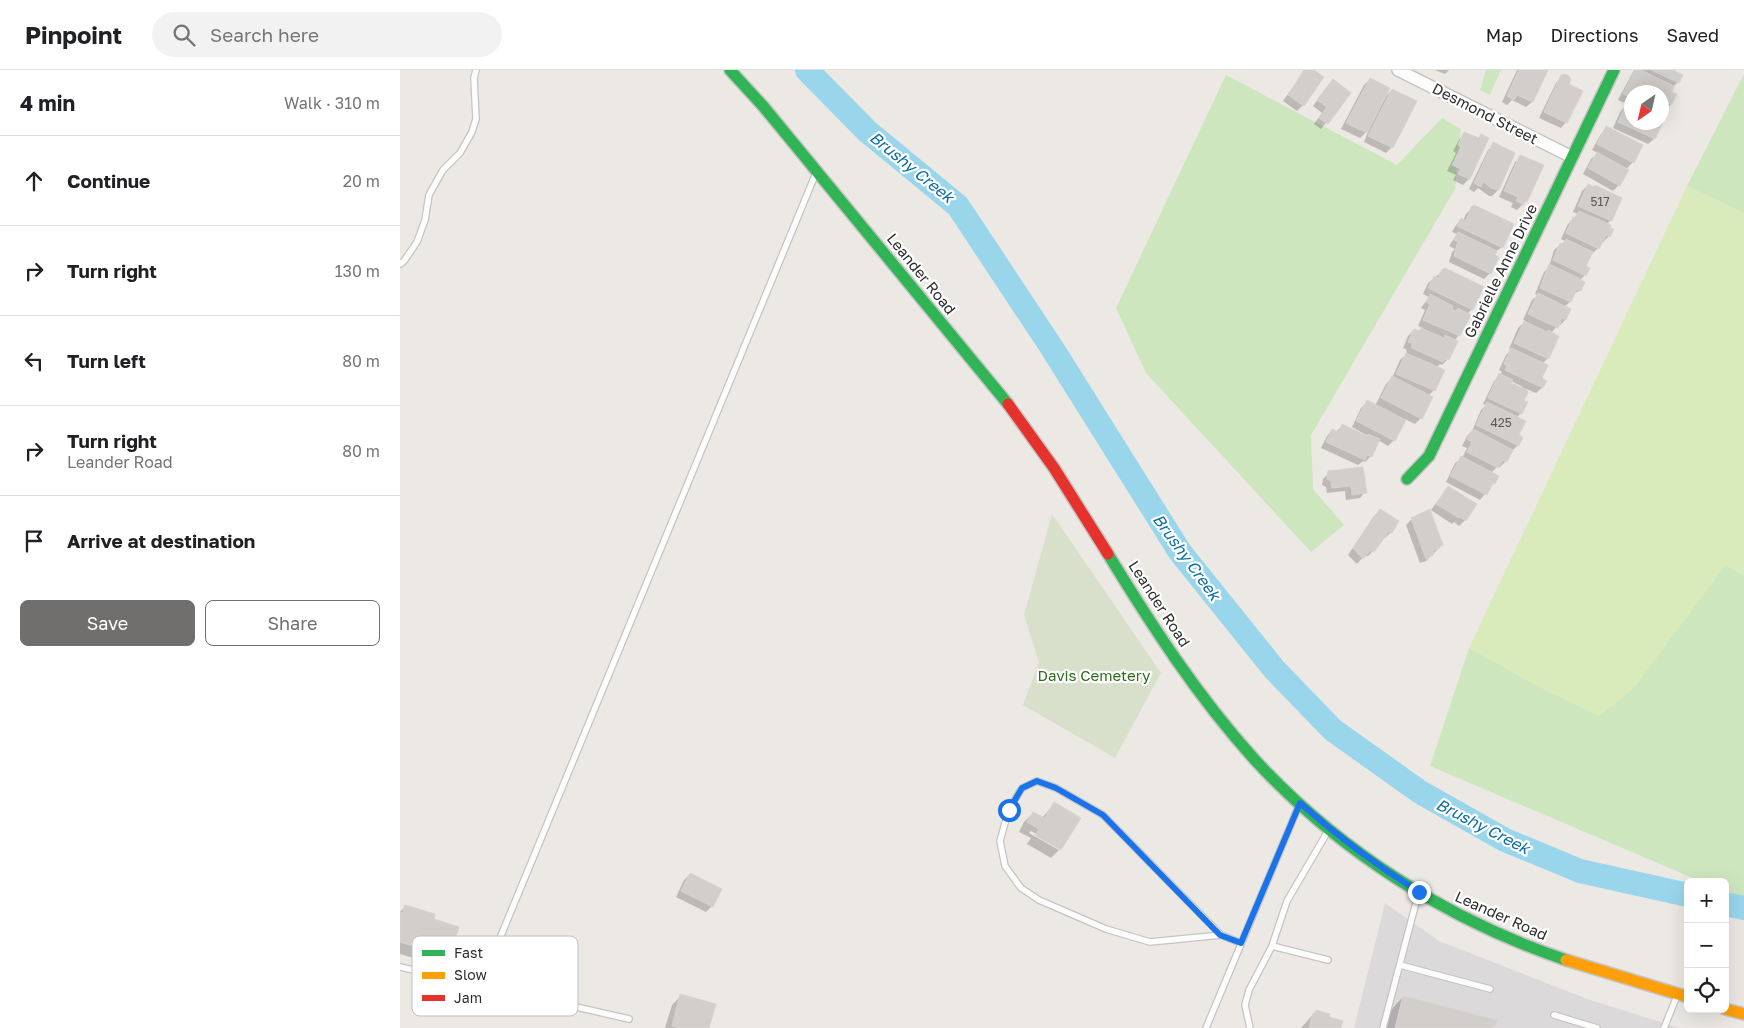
<!DOCTYPE html>
<html lang="en">
<head>
<meta charset="utf-8">
<style>
	body { margin:0; font-family:"Golos Text",sans-serif; background:#f2f2f2; color:#202124 }
	.controls { position:absolute; right:15px; bottom:15px; display:grid; overflow:hidden; border-radius:8px; box-shadow:0 5px 20px #0002 }
	.controls button { width:45px; height:45px; display:grid; place-items:center; padding:0; border:0; border-bottom:1px solid #e0e0e0; background:#fff; color:#202124; font:25px sans-serif }
	.compass { position:absolute; left:1224px; top:15px; width:45px; height:45px; border-radius:50%; background:#fff; box-shadow:0 5px 20px #0002; rotate:214deg }
	.stop { position:absolute; width:15px; height:15px; margin:-11px; border:4px solid #1a73e8; border-radius:50%; background:#fff }
	.stop.end { background:#1a73e8; border-color:#fff; box-shadow:0 1px 5px #0008 }
	.list { margin:0; padding:0; list-style:none }
	h2 { display:flex; justify-content:space-between; align-items:center; height:65px; margin:0; padding:0 20px; font-size:21px }
	h2 small { font-size:16px; font-weight:400; color:#757577 }
	.list li { display:grid; grid-template-columns:32px 1fr auto; gap:15px; align-items:center; box-sizing:border-box; height:90px; padding:0 20px; border-top:1px solid #e0e0e0 }
	.list b { display:block; font-size:19px; white-space:nowrap }
	.list p { margin:0; font-size:16px; white-space:nowrap; color:#757577 }
	.list em { font-size:16px; font-style:normal; color:#757577 }
	.actions { display:flex; gap:10px; padding:15px 20px }
	.actions a { flex:1; padding:11px 0; border:1px solid #706f6e; border-radius:8px; text-align:center; font-size:18px; color:#706f6e }
	.actions .main { background:#706f6e; color:#fff }
	.icon { flex:none; width:28px; height:28px; fill:none; stroke:currentColor; stroke-width:2; stroke-linecap:round; stroke-linejoin:round }
	.map { position:relative; flex:none; width:1344px; height:958px; overflow:hidden }
	header { display:flex; align-items:center; gap:30px; box-sizing:border-box; height:70px; padding:0 25px; background:#fff; border-bottom:1px solid #e0e0e0 }
	header strong { font-size:24px }
	nav { display:flex; gap:28px; margin-inline-start:auto; font-size:18px }
	.search { width:350px; height:45px; background:#f2f2f2; display:flex; align-items:center; gap:12px; box-sizing:border-box; padding:0 18px; border-radius:28px; color:#757577; font-size:19px }
	main { display:flex }
	aside { flex:1; background:#fff }
	.map>svg:first-child { display:block }
	.industrial { fill:#dcd9db }
	.green { fill:#cee6be }
	.cemetery { fill:#d8e0cc }
	.pitch { fill:#d9eabb }
	.shadow { fill:#0003; fill-rule:evenodd }
	.lines { fill:none; stroke-linecap:round; stroke-linejoin:round }
	.river { stroke:#99d6ec; stroke-width:24 }
	.building { fill:#d1cecb; stroke:#d7d4d0 }
	.lane-casing { stroke:#c5c4c5; stroke-width:8 }
	.street-casing { stroke:#c5c4c5; stroke-width:14 }
	.fast-casing { stroke:#c5c4c5; stroke-width:14 }
	.slow-casing { stroke:#c5c4c5; stroke-width:14 }
	.jam-casing { stroke:#c5c4c5; stroke-width:14 }
	.lane { stroke:#fcfcfb; stroke-width:5.5 }
	.street { stroke:#fcfcfb; stroke-width:11 }
	.fast { stroke:#30b455; stroke-width:11 }
	.slow { stroke:#ff9f0a; stroke-width:11 }
	.jam { stroke:#e5322d; stroke-width:11 }
	.route { stroke:#1a73e8; stroke-width:6 }
	.labels { text-anchor:middle; stroke-width:4.5; stroke-linejoin:round; paint-order:stroke }
	.number-label { font-size:12px; fill:#585857 }
	.street-label { font-size:15px; fill:#2e2e2e; stroke:#fff }
	.park-label { font-size:15px; fill:#2c6e1b; stroke:#fff }
	.water-label { font-size:16px; font-style:italic; fill:#0d6fa3; stroke:#fff }
	.key { fill:#fff; stroke:#c0c0c0; stroke-width:1 }
	.key-label { font-size:14px; fill:#2e2e2e }
</style>
</head>
<body>
<header>
<strong>Pinpoint</strong>
<div class="search"><svg class="icon" aria-label="search" viewBox="0 0 24 24"><circle cx="10" cy="10" r="6"/><path d="M15 15l6 6"/></svg>Search here</div>
<nav><a>Map</a><a>Directions</a><a>Saved</a></nav>
</header>
<main>
<aside>
<h2>4 min<small>Walk · 310 m</small></h2>
<ul class="list">
<li><svg class="icon" aria-label="ahead" viewBox="0 0 24 24"><path d="M12 20V5M6 11l6-6 6 6"/></svg><div><b>Continue</b></div><em>20 m</em></li>
<li><svg class="icon" aria-label="right" viewBox="0 0 24 24"><path d="M7 20v-9h11M14 6l5 5-5 5"/></svg><div><b>Turn right</b></div><em>130 m</em></li>
<li><svg class="icon" aria-label="left" viewBox="0 0 24 24"><path d="M17 20v-9H6M10 6l-5 5 5 5"/></svg><div><b>Turn left</b></div><em>80 m</em></li>
<li><svg class="icon" aria-label="right" viewBox="0 0 24 24"><path d="M7 20v-9h11M14 6l5 5-5 5"/></svg><div><b>Turn right</b><p>Leander Road</p></div><em>80 m</em></li>
<li><svg class="icon" aria-label="arrive" viewBox="0 0 24 24"><path d="M6 21V4h12l-3 4 3 4H6"/></svg><div><b>Arrive at destination</b></div></li>
</ul>
<div class="actions"><a class="main">Save</a><a>Share</a></div>
</aside>
<div class="map">
<svg width="1344" height="958" viewBox="0 0 1344 958">
	<rect width="100%" height="100%" fill="#ece8e4"/>
	<polygon class="industrial" points="985,833 1039,871 1190,930 1280,958 954,958"/>
	<g class="green">
		<polygon points="1086,0 1101,0 1090,25 1080,20"/>
		<polygon points="1344,4 1344,143 1287,116"/>
		<polygon points="826,5 997,95 1042,48 1061,59 1055,119 911,365 913,419 944,455 911,482 746,303 716,238"/>
		<polygon points="1326,495 1344,506 1344,829 1325,822 1325,812 1302,812 1030,696 1069,578 1149,622"/>
	</g>
	<polygon class="cemetery" points="652,444 761,603 715,688 623,635 639,592 624,545"/>
	<polygon class="pitch" points="1287,116 1344,143 1344,506 1326,495 1234,618 1200,646 1149,622 1069,578"/>
	<g class="shadow">
		<polygon points="905,0 912,0 903,35 897,41 883,31"/>
		<polygon points="1035,0 1049,0 1045,4"/>
		<polygon points="1117,0 1147,0 1132,32 1126,37 1112,30 1107,35 1102,32"/>
		<polygon points="1234,0 1274,0 1278,12 1272,18 1271,34 1266,40 1262,38 1262,39 1262,22 1232,22 1232,52 1254,69 1248,74 1213,58 1220,42 1227,34 1218,30"/>
		<polygon points="1162,6 1167,15 1166,52 1161,58 1139,48 1156,13"/>
		<polygon points="970,9 985,27 992,20 992,77 986,83 964,72 969,59 960,68 941,59 964,15"/>
		<polygon points="927,17 949,23 921,59 914,54 922,43 913,36"/>
		<polygon points="1207,58 1233,92 1226,99 1219,115 1213,121 1183,104 1191,89 1198,83 1192,80 1201,64"/>
		<polygon points="1064,64 1078,69 1081,66 1088,69 1069,109 1063,115 1053,110 1056,105 1047,101 1056,83 1053,81 1059,70"/>
		<polygon points="1094,74 1098,120 1092,126 1089,126 1078,118 1074,122 1069,119 1088,80"/>
		<polygon points="1121,87 1126,131 1117,140 1111,137 1113,133 1099,127 1115,92"/>
		<path d="M1188,115L1211,150L1206,155L1209,166L1203,172L1202,171L1198,178L1192,184L1191,183L1185,197V205L1179,211L1180,220L1173,225L1170,232L1164,237L1170,240L1165,250L1159,256L1158,255L1151,263L1148,288L1142,294L1140,309L1142,318L1136,323L1124,318L1127,323L1123,331L1121,343L1116,348L1118,375L1112,381L1106,391L1100,397L1098,396L1091,403L1094,413L1080,430L1046,412L1055,393L1062,388L1067,378L1062,376L1067,366L1072,361L1081,340L1086,335L1083,334L1094,311L1100,305L1102,302L1099,300L1106,285L1111,280L1109,279L1118,258L1126,251L1123,250L1132,230L1138,225L1135,224L1144,202L1149,197L1154,180L1165,171L1161,169L1168,154L1178,144L1173,142L1182,121ZM1111,311L1123,317L1122,319L1110,313Z"/>
		<polygon points="1072,138 1102,177 1095,182 1090,203 1084,209 1049,192 1052,182 1055,179 1049,176 1057,164 1052,162 1056,155 1061,150 1063,151 1066,144"/>
		<polygon points="1043,201 1072,239 1067,244 1059,265 1054,271 1048,289 1039,286 1047,290 1042,295 1040,294 1036,298 1034,320 1028,326 1021,348 1015,354 1005,349 994,370 988,376 978,370 971,386 965,392 963,391 958,395 921,378 927,366 932,360 936,362 942,356 967,367 968,366 952,357 961,338 967,332 975,336 986,314 992,308 1000,290 1007,284 1006,279 1003,278 1008,266 1014,260 1018,262 1023,258 1018,256 1025,240 1021,238 1029,227 1023,224 1028,213"/>
		<polygon points="929,403 965,422 960,428 946,430 945,421 927,423 926,417 922,415 923,409"/>
		<polygon points="1048,417 1065,450 1059,456 1054,452 1052,454 1031,440"/>
		<polygon points="980,440 991,462 985,468 983,466 974,480 968,486 964,486 957,494 948,485 974,446"/>
		<polygon points="1012,449 1042,475 1026,491 1020,493 1006,455"/>
		<polygon points="654,734 679,748 660,780 660,778 631,761 629,763 659,780 651,788 627,774 631,768 619,762 624,752 633,743 642,748"/>
		<polygon points="290,804 312,836 306,842 276,827 284,810"/>
		<polygon points="6,836 32,850 51,878 42,887 24,882 17,889 0,884 0,842"/>
		<polygon points="281,926 308,958 265,958 272,935"/>
		<polygon points="1003,927 1094,955 1091,958 986,958 991,940"/>
		<polygon points="916,941 927,948 940,958 901,958"/>
	</g>
	<g class="lines">
		<g class="river">
			<polyline points="407,0 467,61 558,136 652,278 780,482 874,599 933,660 1020,722 1105,770 1180,801 1288,825"/>
			<polyline points="1325,834 1344,838"/>
		</g>
	</g>
	<g class="building">
		<polygon points="904,0 914,0 924,7 904,36 888,25"/>
		<polygon points="1119,0 1148,0 1133,32 1117,25 1114,30 1107,26"/>
		<polygon points="1235,0 1241,0 1274,16 1272,22 1277,24 1272,34 1266,32 1262,42 1262,22 1232,22 1232,28 1223,24"/>
		<polygon points="1251,0 1276,0 1275,1 1283,5 1279,13"/>
		<polygon points="1165,4 1169,6 1171,10 1169,14 1183,21 1167,53 1144,42 1161,5"/>
		<polygon points="970,8 990,18 967,63 946,53"/>
		<polygon points="933,9 951,23 928,54 919,48 927,37 917,30"/>
		<polygon points="992,19 1017,31 993,78 968,66"/>
		<polygon points="1226,34 1232,37 1232,52 1263,52 1255,69 1218,52"/>
		<polygon points="1206,56 1243,75 1234,93 1197,74"/>
		<polygon points="1064,62 1079,68 1081,64 1089,68 1070,109 1058,104 1061,99 1052,95 1061,77 1058,75"/>
		<polygon points="1093,72 1115,83 1099,120 1091,118 1089,116 1083,112 1081,117 1074,113"/>
		<polygon points="1197,82 1229,100 1220,116 1188,98"/>
		<polygon points="1120,85 1144,95 1127,132 1125,131 1124,135 1116,131 1118,127 1104,121"/>
		<polygon points="1188,114 1194,117 1195,115 1222,128 1212,151 1178,136"/>
		<polygon points="1074,135 1114,154 1103,178 1057,156 1061,148 1066,151 1071,137"/>
		<polygon points="1179,141 1211,155 1210,158 1214,159 1210,167 1206,165 1199,179 1166,163 1173,147 1175,148"/>
		<polygon points="1058,162 1097,181 1095,185 1099,187 1091,204 1054,186 1057,174 1060,173 1054,170"/>
		<polygon points="1166,169 1193,182 1186,196 1190,198 1186,206 1153,190 1160,173 1163,174"/>
		<polygon points="1149,194 1181,209 1181,210 1185,212 1181,221 1177,219 1171,232 1140,218"/>
		<polygon points="1045,198 1084,217 1073,240 1028,218 1034,206 1040,209 1039,205 1042,200"/>
		<polygon points="1138,223 1171,239 1166,250 1162,248 1158,258 1128,244"/>
		<polygon points="1030,224 1053,236 1052,239 1056,241 1058,238 1071,245 1060,266 1023,250 1030,234 1026,232"/>
		<polygon points="1124,251 1147,262 1148,260 1159,266 1149,289 1114,273"/>
		<polygon points="1021,258 1044,268 1045,265 1058,271 1049,290 1045,288 1043,292 1012,278 1012,273 1008,272 1014,259 1020,261"/>
		<polygon points="1111,278 1148,295 1142,308 1147,311 1143,318 1105,300 1107,296 1104,294"/>
		<polygon points="1006,283 1045,300 1035,321 996,304"/>
		<polygon points="1099,303 1113,310 1111,313 1127,320 1128,323 1124,331 1128,332 1122,344 1088,328"/>
		<polygon points="992,306 1033,327 1022,349 981,328"/>
		<polygon points="967,330 1006,350 995,371 956,351"/>
		<polygon points="1087,332 1126,351 1119,365 1123,367 1119,376 1076,355"/>
		<polygon points="942,354 967,366 968,364 980,369 972,387 967,385 965,390 926,372 932,359 939,362"/>
		<polygon points="1073,359 1113,380 1107,392 1103,390 1098,398 1067,382 1072,372 1067,369"/>
		<polygon points="1061,386 1099,406 1095,414 1093,413 1087,425 1050,406"/>
		<polygon points="963,397 967,423 952,425 951,416 932,418 931,411 927,409 928,401"/>
		<polygon points="1048,416 1077,434 1066,451 1060,447 1059,448 1036,434"/>
		<polygon points="980,439 999,451 992,463 989,461 975,481 970,481 963,489 953,478"/>
		<polygon points="1030,439 1043,475 1033,481 1033,485 1026,489 1011,448"/>
		<polygon points="654,732 681,748 661,780 635,765 639,759 627,752 633,742 645,748"/>
		<polygon points="290,803 322,819 313,837 281,821"/>
		<polygon points="5,835 35,844 34,849 59,857 52,879 29,872 27,880 0,872 0,842 3,843"/>
		<polygon points="280,924 316,934 309,958 280,958 272,956"/>
		<polygon points="1003,926 1097,950 1095,956 1092,955 1092,958 995,958"/>
		<polygon points="916,940 930,944 929,947 943,951 941,958 909,958 913,943 915,944"/>
	</g>
	<g class="lines">
		<g class="lane-casing">
			<g id="lane">
				<polyline points="0,194 4,191 17,172 25,150 29,125 43,100 60,83 72,62 76,49 74,8 76,0"/>
				<polyline points="928,761 887,831 872,876 928,890"/>
				<polyline points="821,865 703,745 656,718 637,711 622,718 609,739 600,771 605,796 621,818 639,830 706,859 750,872 821,865 841,873"/>
				<polyline points="1000,895 1090,919"/>
				<polyline points="0,897 229,949"/>
				<polyline points="81,914 416,103"/>
				<polyline points="1154,945 1197,958"/>
				<polyline points="806,958 899,735"/>
				<polyline points="850,958 845,935 849,920 872,876"/>
				<polyline points="983,958 1018,825"/>
				<polyline points="1264,958 1277,926"/>
			</g>
		</g>
		<g class="street-casing">
			<polyline id="street" points="998,0 1172,87"/>
		</g>
		<g class="fast-casing">
			<g id="fast">
				<polyline points="330,0 363,36 608,334"/>
				<polyline points="1007,409 1029,386 1214,0"/>
				<path d="M708,484C752,556 798,627 855,690C940,782 1048,850 1166,890"/>
			</g>
		</g>
		<g class="slow-casing">
			<g id="slow">
				<polyline points="1166,890 1288,927"/>
				<polyline points="1325,939 1344,944"/>
			</g>
		</g>
		<g class="jam-casing">
			<polyline id="jam" points="608,334 654,398 708,484"/>
		</g>
		<use href="#lane" class="lane"/>
		<use href="#street" class="street"/>
		<use href="#fast" class="fast"/>
		<use href="#slow" class="slow"/>
		<use href="#jam" class="jam"/>
	</g>
	<g class="lines">
		<path class="route" d="M609,740L622,718L637,711L656,718L703,745L820,865L841,873L900,733C937,766 976,795 1019,822"/>
	</g>
	<g class="labels">
		<g class="number-label">
			<text x="1200" y="136">517</text>
			<text x="1101" y="357">425</text>
		</g>
		<g class="street-label">
			<text transform="translate(1085 44) rotate(27)" y="5">Desmond Street</text>
			<text transform="translate(1101 201) rotate(-64)" y="5">Gabrielle Anne Drive</text>
			<text transform="translate(521 204) rotate(51)" y="5">Leander Road</text>
			<text transform="translate(759 534) rotate(57)" y="5">Leander Road</text>
			<text transform="translate(1101 846) rotate(24)" y="5">Leander Road</text>
		</g>
		<g class="park-label">
			<text x="694" y="611">Davis Cemetery</text>
		</g>
		<g class="water-label">
			<text transform="translate(512 97) rotate(39)" y="6">Brushy Creek</text>
			<text transform="translate(787 487) rotate(54)" y="6">Brushy Creek</text>
			<text transform="translate(1083 756) rotate(27)" y="6">Brushy Creek</text>
		</g>
	</g>
	<rect x="12" y="866" width="166" height="80" rx="8" class="key"/>
	<rect x="22" y="880" width="23" height="6" fill="#30b455"/>
	<rect x="22" y="902" width="23" height="7" fill="#ff9f0a"/>
	<rect x="22" y="925" width="23" height="6" fill="#e5322d"/>
	<g class="key-label">
		<text x="54" y="888">Fast</text>
		<text x="54" y="910">Slow</text>
		<text x="54" y="933">Jam</text>
	</g>
</svg>
<div class="controls">
<button>+</button>
<button>−</button>
<button><svg class="icon" aria-label="locate" viewBox="0 0 24 24"><circle cx="12" cy="12" r="6"/><path d="M12 2v4M12 18v4M2 12h4M18 12h4"/></svg></button>
</div>
<svg class="compass" viewBox="-18 -18 36 36"><path d="M0-13l5 13h-10z" fill="#e53935"/><path d="M0 13l5-13h-10z" fill="#757577"/></svg>
<div class="stop" style="left:609px;top:740px"></div>
<div class="stop end" style="left:1019px;top:822px"></div>
</div>
</main>
</body>
</html>
